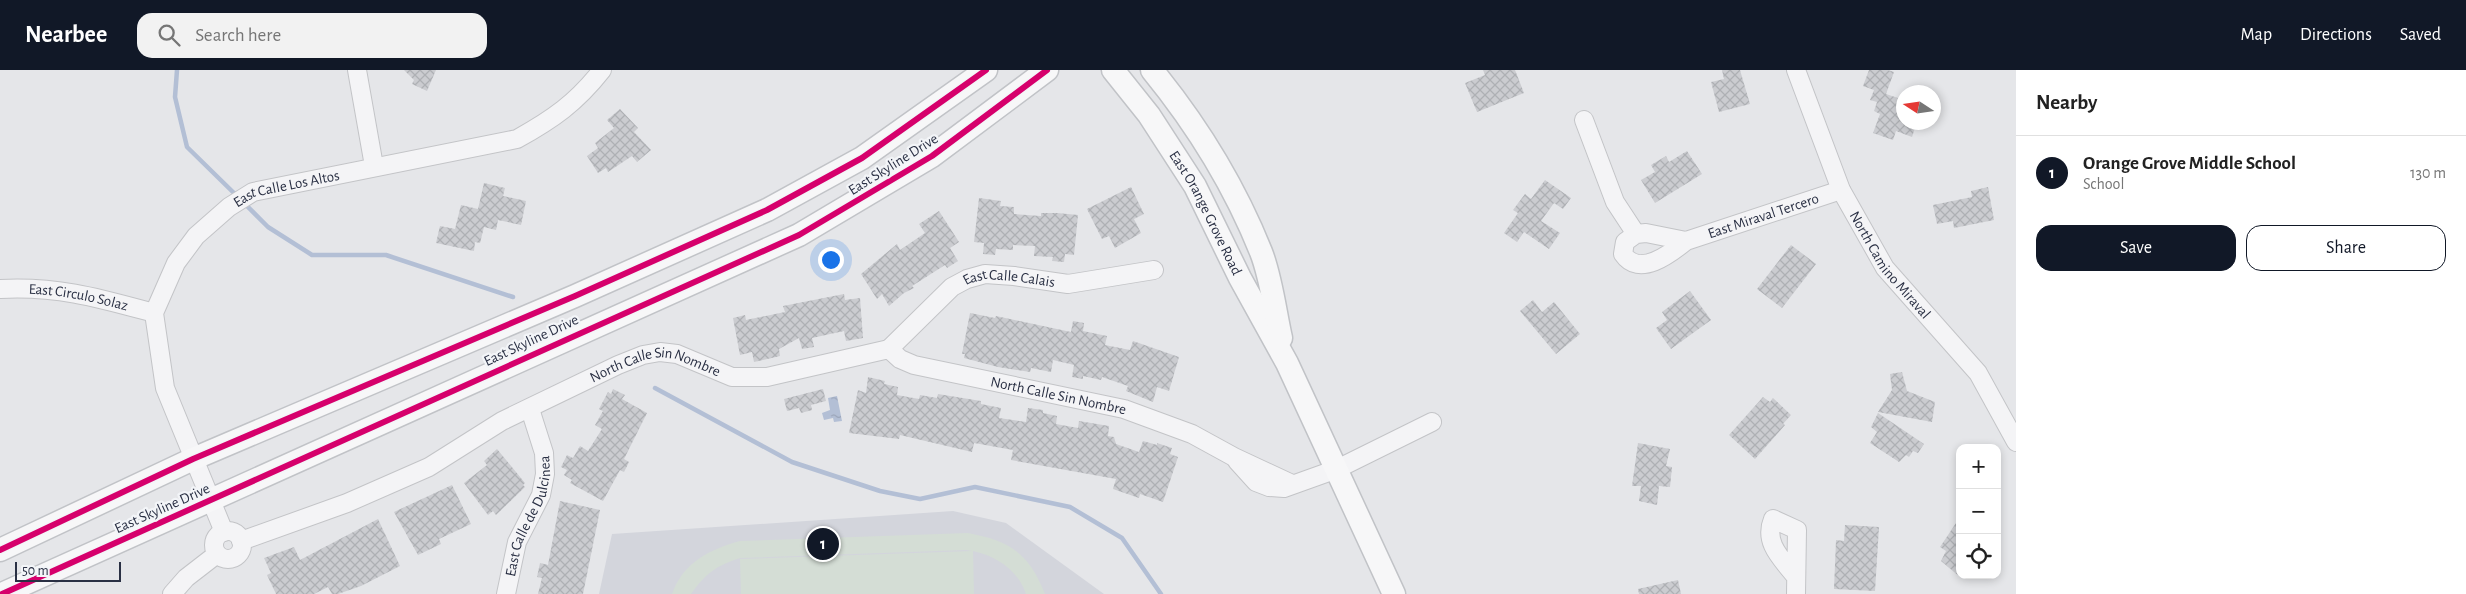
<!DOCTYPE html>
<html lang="en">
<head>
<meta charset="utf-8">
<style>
	body { margin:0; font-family:"Alegreya Sans",sans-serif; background:#f2f2f2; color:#222 }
	.controls { position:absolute; right:15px; bottom:15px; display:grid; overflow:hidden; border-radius:10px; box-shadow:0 2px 8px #0003 }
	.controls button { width:45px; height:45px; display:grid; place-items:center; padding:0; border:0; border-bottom:1px solid #e0e0e0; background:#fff; color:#222; font:25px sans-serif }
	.compass { position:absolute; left:1896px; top:15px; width:45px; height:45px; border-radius:50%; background:#fff; box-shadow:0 2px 8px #0003; rotate:282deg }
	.scale { position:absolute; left:15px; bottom:12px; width:106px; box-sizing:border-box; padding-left:5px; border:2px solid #2a3044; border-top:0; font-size:14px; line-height:18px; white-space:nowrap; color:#2a3044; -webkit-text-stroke:4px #f3f5f8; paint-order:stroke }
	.you { position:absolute; left:830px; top:189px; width:18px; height:18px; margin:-12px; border:4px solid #fff; border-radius:50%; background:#1a73e8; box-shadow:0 0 0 8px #1a73e833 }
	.badge { display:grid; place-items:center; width:32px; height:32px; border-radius:50%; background:#111827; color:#fff; font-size:16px; font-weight:700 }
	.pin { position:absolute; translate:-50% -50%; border:2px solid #fff; box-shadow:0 1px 5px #0006 }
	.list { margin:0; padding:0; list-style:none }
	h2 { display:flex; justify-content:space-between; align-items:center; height:65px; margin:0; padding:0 20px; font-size:21px }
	h2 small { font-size:16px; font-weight:400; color:#767676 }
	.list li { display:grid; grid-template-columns:32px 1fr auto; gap:15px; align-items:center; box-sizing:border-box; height:75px; padding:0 20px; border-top:1px solid #e0e0e0 }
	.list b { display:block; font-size:19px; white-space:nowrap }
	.list p { margin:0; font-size:16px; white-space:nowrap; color:#767676 }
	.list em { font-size:16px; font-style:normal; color:#767676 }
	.actions { display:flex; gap:10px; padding:15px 20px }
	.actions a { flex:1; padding:11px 0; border:1px solid #111827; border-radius:15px; text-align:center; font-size:18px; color:#111827 }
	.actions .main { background:#111827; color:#fff }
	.icon { flex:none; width:28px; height:28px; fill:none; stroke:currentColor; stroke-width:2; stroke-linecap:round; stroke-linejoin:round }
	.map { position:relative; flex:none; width:2016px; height:524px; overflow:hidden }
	header { display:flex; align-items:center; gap:30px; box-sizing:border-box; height:70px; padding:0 25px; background:#111827; color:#fff }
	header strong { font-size:24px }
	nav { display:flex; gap:28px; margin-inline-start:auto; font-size:18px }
	.search { width:350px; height:45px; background:#f2f2f2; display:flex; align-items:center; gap:12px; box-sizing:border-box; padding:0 18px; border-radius:15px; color:#767676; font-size:19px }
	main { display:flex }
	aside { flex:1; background:#fff }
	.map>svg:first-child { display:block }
	.built { fill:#d3d5dc }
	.garden { fill:#d4ddd5 }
	.water { fill:url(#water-ripples) }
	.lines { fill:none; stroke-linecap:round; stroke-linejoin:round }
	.stream { stroke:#b3bfd5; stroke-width:4.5 }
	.building { fill:url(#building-cross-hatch) }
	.minor-casing { stroke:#c3c4c7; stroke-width:20 }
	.major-casing { stroke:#c1c3c7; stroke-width:25 }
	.minor { stroke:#f4f4f6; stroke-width:18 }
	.major { stroke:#f7f7f8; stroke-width:22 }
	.cycleway-casing { stroke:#f3f5f8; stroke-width:9 }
	.cycleway { stroke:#d6006c; stroke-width:6 }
	.labels { text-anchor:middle; stroke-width:4.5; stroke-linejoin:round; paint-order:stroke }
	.street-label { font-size:15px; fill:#2a3044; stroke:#f3f5f8 }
</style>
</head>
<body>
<header>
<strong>Nearbee</strong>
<div class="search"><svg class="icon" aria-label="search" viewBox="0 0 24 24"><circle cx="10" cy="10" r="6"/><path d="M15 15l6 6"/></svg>Search here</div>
<nav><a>Map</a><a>Directions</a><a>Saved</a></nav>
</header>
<main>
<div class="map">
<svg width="2016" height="524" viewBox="0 0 2016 524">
	<defs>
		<pattern id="water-ripples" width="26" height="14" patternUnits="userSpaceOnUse" patternTransform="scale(1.25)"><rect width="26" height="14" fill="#b3bfd5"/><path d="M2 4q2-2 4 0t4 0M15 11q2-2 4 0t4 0" fill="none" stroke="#9aa4b8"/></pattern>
		<pattern id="building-cross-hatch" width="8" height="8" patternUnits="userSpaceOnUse" patternTransform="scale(1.25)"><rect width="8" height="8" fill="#cbccd0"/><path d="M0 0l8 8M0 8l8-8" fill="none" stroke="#aeb0b4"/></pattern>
	</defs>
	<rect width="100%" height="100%" fill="#e5e6e9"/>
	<polygon class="built" points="953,441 1006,453 1104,524 599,524 612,464"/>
	<path class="garden" d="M968,463C1010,471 1029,483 1045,524H1026C1018,500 996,486 973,481L974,524H741L740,489L972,481L966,480L740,488C716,496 706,503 691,524H672C683,492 711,479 740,471Z"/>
	<polygon class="water" points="837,326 842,351 834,352 833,348 824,350 822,343 830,340 828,328"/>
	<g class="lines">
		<g class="stream">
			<polyline points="177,0 175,27 187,77 237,126"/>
			<polyline points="243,132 268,157 312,185 386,185 513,227"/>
			<polyline points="655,318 792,392 880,421 920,429 975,417 1070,437 1122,468 1161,524"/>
		</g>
	</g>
	<g class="building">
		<polygon points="404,0 436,0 427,21 412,14 414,10"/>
		<polygon points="1483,0 1515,0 1524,23 1477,42 1465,13 1485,5"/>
		<polygon points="1722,0 1740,0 1750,34 1719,42 1711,12 1724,9"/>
		<polygon points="1869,0 1888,0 1894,2 1886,24 1904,30 1904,52 1917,52 1912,67 1896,61 1893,70 1873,63 1880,44 1874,41 1877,32 1870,30 1874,20 1863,16"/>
		<polygon points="620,39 638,58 634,62 651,80 637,92 632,86 608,102 606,98 598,103 587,86 598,78 595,73 614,58 607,50"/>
		<polygon points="1687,81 1702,104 1655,133 1641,110 1655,102 1651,95 1666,86 1669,92"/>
		<polygon points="1545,110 1571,128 1563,139 1554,133 1541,151 1560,163 1549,179 1524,162 1517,172 1504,163 1518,143 1513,140 1525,124 1531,129"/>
		<polygon points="484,113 505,118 503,126 526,131 521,155 498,150 496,160 484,157 480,173 475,172 474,181 436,173 440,156 455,159 461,135 478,139"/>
		<polygon points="1131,117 1144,144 1134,149 1141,163 1115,178 1109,166 1102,169 1087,139"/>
		<polygon points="1988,117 1994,150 1954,158 1953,151 1937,154 1933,135 1972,127 1971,121"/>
		<polygon points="979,128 1001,131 1000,136 1014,137 1014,144 1041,146 1041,143 1057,143 1078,145 1074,185 1065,184 1064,192 1052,191 1053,187 1034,186 1035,176 1013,175 1013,180 996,179 995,185 983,184 984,173 974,172"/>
		<polygon points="939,141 959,172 950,178 958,191 947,198 945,195 912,216 914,218 904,223 889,236 882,224 877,229 861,204 897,174 900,180 925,163 919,154"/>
		<polygon points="1791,175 1816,194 1782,238 1757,219"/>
		<polygon points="1690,221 1711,250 1671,279 1656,258 1667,250 1662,242"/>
		<polygon points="844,224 845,230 860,228 863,268 846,271 844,261 812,268 814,277 802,279 799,268 779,279 780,286 754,292 752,282 740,285 733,248 745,245 746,250 785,242 783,236"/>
		<polygon points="1533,230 1542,242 1554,232 1580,264 1556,284 1520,241"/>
		<polygon points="970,243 995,248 996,246 1071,262 1073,251 1084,253 1083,261 1107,266 1105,275 1130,280 1133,271 1179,287 1169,321 1157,317 1153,332 1126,321 1128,316 1102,307 1101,310 1083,306 1083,309 1072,307 1074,295 1053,290 1051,302 1031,298 1030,302 998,297 964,288 965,284 962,284"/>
		<polygon points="1902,302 1907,321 1935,332 1932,352 1878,342 1892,320 1890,304"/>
		<polygon points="868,307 885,311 884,314 898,317 897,325 919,329 920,325 937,328 938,324 981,331 981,334 1001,338 999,348 1026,352 1028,338 1043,340 1043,343 1057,346 1056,354 1078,358 1079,351 1109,356 1108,366 1114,367 1116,374 1139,382 1143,371 1157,375 1157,373 1172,378 1170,384 1178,387 1163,432 1140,424 1139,428 1113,419 1116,409 1011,390 1013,380 974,373 972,382 900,365 899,369 849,363 858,320 866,323"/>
		<polygon points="613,319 625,325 622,329 647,343 624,389 629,392 624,402 620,400 603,431 570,413 572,410 564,405 567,400 561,397 567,385 573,388 580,376 588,381 602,359 595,355 603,341 599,339 608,322 611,324"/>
		<polygon points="823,319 826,331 811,335 812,340 801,343 799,338 787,341 784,329"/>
		<polygon points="1763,327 1770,332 1773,328 1791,345 1783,354 1785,355 1755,389 1729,365"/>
		<polygon points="1878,343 1924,374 1918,383 1913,381 1909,387 1906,385 1899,392 1870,373 1877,362 1871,357"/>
		<polygon points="1638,373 1670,379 1666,396 1672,397 1670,417 1659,416 1657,435 1639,431 1641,416 1632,416"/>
		<polygon points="497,379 525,413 523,415 525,417 496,445 493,441 488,445 464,413 487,395 484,391"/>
		<polygon points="452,415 471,454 439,469 441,474 418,485 394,442"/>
		<polygon points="560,431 600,440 583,524 538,524 542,508 537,507 540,493 548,495"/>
		<polygon points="1960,447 1960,507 1941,491 1946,481 1940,477"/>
		<polygon points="378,449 400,496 361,516 338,524 332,524 328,517 314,524 276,524 267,505 271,503 264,488 294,477 300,490"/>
		<polygon points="1845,455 1879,457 1875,521 1834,519 1836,470 1844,471"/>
		<polygon points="1678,510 1681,524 1639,524 1638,519"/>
	</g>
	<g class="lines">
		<g class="minor-casing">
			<g id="minor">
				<polyline points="357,0 374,96"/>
				<path id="s1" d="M1796,0L1841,120L1885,198L1978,303L2016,372"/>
				<polyline points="1584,50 1615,132 1636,164"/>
				<path id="s2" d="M1686,171C1670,184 1639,208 1623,184L1625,172L1636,164L1646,163L1686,171L1841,120"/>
				<path id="s3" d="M0,219C59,216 99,228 154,243"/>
				<path id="s4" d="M889,279L952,217L967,209L985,204L1014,206L1068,214L1154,200"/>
				<polyline points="1237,391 1256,412 1269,417 1284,418 1337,399 1432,352"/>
				<circle cx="228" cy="475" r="14"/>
				<path id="s5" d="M224,462L165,318L154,243L176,193L196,166L229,137L253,122L517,69C553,49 576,33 602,0"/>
				<path id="s6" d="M241,471L347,433L429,397L502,351L618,295L643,285L660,282L677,284L732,307H767L889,279L900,289L914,295L1124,339L1192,364L1234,387L1292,414"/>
				<polyline points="172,524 186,508 217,484"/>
				<path id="s7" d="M506,524L517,472L541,425L545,404L544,383L530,339"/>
				<path d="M1796,524L1797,460L1773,449C1763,473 1782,489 1796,507"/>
			</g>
		</g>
		<g class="major-casing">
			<g id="major">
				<path id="s8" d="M1113,0L1149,45L1195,116L1240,208L1287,293L1394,524"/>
				<path d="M1152,0C1197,55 1235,117 1261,182C1271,207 1275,241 1281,268"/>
				<polyline points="0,480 193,389 575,226 767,140 862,88 986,0"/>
				<polyline points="2,524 799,165 932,86 1047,0"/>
			</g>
		</g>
		<use href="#minor" class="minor"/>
		<use href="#major" class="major"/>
		<g class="cycleway-casing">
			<g id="cycleway">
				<polyline points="0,480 193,389 575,226 767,140 862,88 986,0"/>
				<polyline points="2,524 799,165 932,86 1047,0"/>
			</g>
		</g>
		<use href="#cycleway" class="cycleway"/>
	</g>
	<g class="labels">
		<g class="street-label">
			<text transform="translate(893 94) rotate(-32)" y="5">East Skyline Drive</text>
			<text dy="5" stroke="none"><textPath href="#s5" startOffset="425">East Calle Los Altos</textPath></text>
			<text dy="5" stroke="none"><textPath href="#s8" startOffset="171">East Orange Grove Road</textPath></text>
			<text dy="5" stroke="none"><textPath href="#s2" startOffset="231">East Miraval Tercero</textPath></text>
			<text dy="5" stroke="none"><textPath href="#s1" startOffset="218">North Camino Miraval</textPath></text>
			<text dy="5" stroke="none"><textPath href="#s4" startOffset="148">East Calle Calais</textPath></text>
			<text dy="5" stroke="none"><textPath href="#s3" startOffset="79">East Circulo Solaz</textPath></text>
			<text transform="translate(531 270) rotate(-25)" y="5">East Skyline Drive</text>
			<text dy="5" stroke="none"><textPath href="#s6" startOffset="456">North Calle Sin Nombre</textPath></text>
			<text dy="5" stroke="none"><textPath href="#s6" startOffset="876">North Calle Sin Nombre</textPath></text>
			<text transform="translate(162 438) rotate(-24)" y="5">East Skyline Drive</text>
			<text dy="5" stroke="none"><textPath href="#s7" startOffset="82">East Calle de Dulcinea</textPath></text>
		</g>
	</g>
</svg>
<div class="controls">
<button>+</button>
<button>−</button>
<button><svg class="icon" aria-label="locate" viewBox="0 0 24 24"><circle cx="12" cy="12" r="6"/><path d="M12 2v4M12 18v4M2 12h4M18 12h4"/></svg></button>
</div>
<svg class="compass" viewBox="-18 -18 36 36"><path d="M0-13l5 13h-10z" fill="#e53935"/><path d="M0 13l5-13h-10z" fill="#767676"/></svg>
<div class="scale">50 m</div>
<div class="you"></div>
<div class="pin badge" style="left:823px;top:474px">1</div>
</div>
<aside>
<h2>Nearby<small></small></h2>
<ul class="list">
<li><span class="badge">1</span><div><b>Orange Grove Middle School</b><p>School</p></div><em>130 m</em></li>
</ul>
<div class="actions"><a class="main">Save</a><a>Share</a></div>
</aside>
</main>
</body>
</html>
